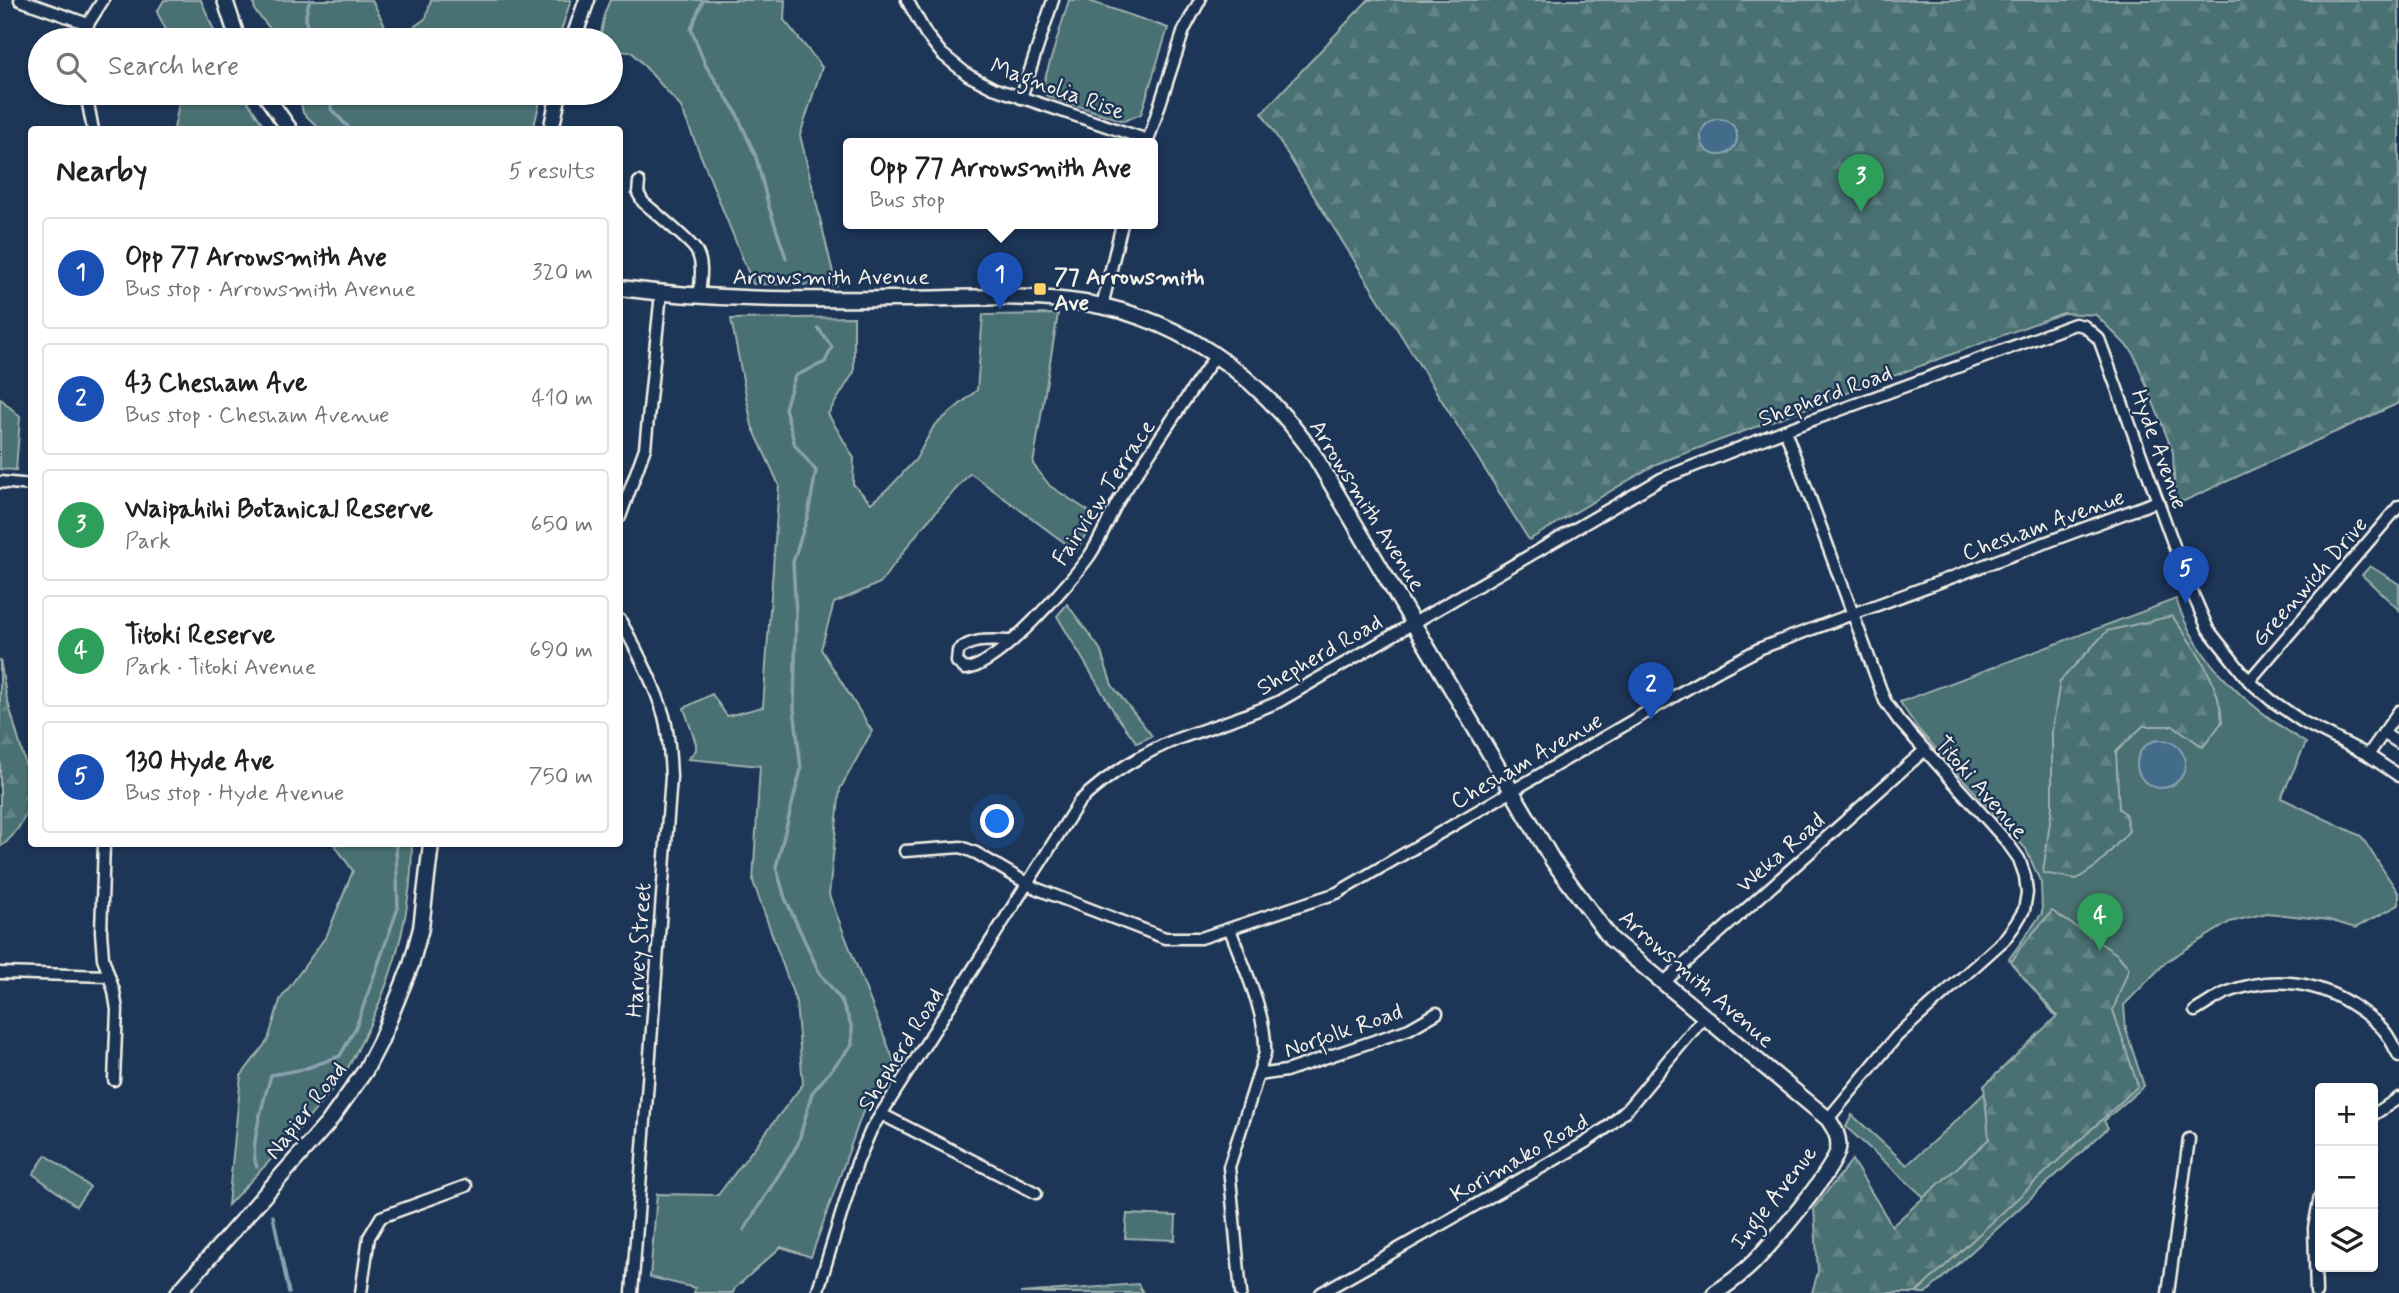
<!DOCTYPE html>
<html lang="en">
<head>
<meta charset="utf-8">
<style>
	body { margin:0; font-family:Mynerve,sans-serif; background:#f6f6f6; color:#202124 }
	.controls { position:absolute; right:21px; bottom:21px; display:grid; overflow:hidden; border-radius:7px; box-shadow:0 2px 5px #0004 }
	.controls button { width:63px; height:63px; display:grid; place-items:center; padding:0; border:0; border-bottom:2px solid #e0e0e0; background:#fff; color:#202124; font:35px sans-serif }
	.you { position:absolute; left:998px; top:822px; width:24px; height:24px; margin:-18px; border:5px solid #fff; border-radius:50%; background:#1a73e8; box-shadow:0 0 0 10px #1a73e833 }
	.badge { display:grid; place-items:center; width:46px; height:46px; border-radius:50%; background:#847042; color:#fff; font-size:23px; font-weight:700 }
	.pin { position:absolute; translate:-50% -58px; filter:drop-shadow(0 2px 4px #0008) }
	.pin::after { content:''; position:absolute; top:37px; width:24px; height:21px; background:inherit; clip-path:polygon(0 0,100% 0,50% 100%) }
	.popup { position:absolute; left:843px; top:138px; width:315px; height:91px; box-sizing:border-box; display:grid; place-content:center; border-radius:7px; background:#fff; filter:drop-shadow(0 2px 5px #0005); font-size:23px; white-space:nowrap; color:#757577 }
	.popup b { font-size:26px; color:#202124 }
	.popup::after { content:''; position:absolute; left:50%; top:100%; margin-left:-14px; border:14px solid transparent; border-top-color:#fff }
	.list { margin:0; padding:0; list-style:none }
	h2 { display:flex; justify-content:space-between; align-items:center; height:91px; margin:0; padding:0 28px; font-size:30px }
	h2 small { font-size:23px; font-weight:400; color:#757577 }
	.list li { display:grid; grid-template-columns:46px 1fr auto; gap:21px; align-items:center; box-sizing:border-box; height:112px; margin:0 14px 14px; padding:0 14px; border:2px solid #e0e0e0; border-radius:7px }
	.list b { display:block; font-size:26px; white-space:nowrap }
	.list p { margin:0; font-size:23px; white-space:nowrap; color:#757577 }
	.list em { font-size:23px; font-style:normal; color:#757577 }
	.icon { flex:none; width:38px; height:38px; fill:none; stroke:currentColor; stroke-width:2; stroke-linecap:round; stroke-linejoin:round }
	.map { position:relative; flex:none; width:2399px; height:1293px; overflow:hidden }
	.search { position:absolute; background:#fff; box-shadow:0 2px 5px #0004; left:28px; top:28px; width:595px; height:77px; display:flex; align-items:center; gap:18px; box-sizing:border-box; padding:0 24px; border-radius:38px; color:#757577; font-size:26px }
	.panel { position:absolute; background:#fff; box-shadow:0 2px 5px #0004; left:28px; top:126px; width:595px; height:721px; border-radius:7px }
	.map>svg:first-child { display:block }
	.green { fill:#496f72; stroke:#9eb0ad; stroke-width:2 }
	.forest { fill:url(#forest-firs); stroke:#9eb0ad; stroke-width:2 }
	.water { fill:#426c8a; stroke:#89a1b0; stroke-width:2 }
	.lines { fill:none; stroke-linecap:round; stroke-linejoin:round }
	.stream { stroke:#89a1b0; stroke-width:3.5 }
	.street-casing { stroke:#f4f1e8; stroke-width:15 }
	.secondary-casing { stroke:#f4f1e8; stroke-width:19 }
	.street { stroke:#1d3557; stroke-width:10 }
	.secondary { stroke:#1d3557; stroke-width:14 }
	.poi-dot { fill:#ffd166; stroke:#1d3557; stroke-width:2.5 }
	.labels { text-anchor:middle; stroke-width:5; stroke-linejoin:round; paint-order:stroke }
	.street-label { font-size:23px; fill:#f4f1e8; stroke:#1d3557 }
	.poi-label { font-size:23px; font-weight:bold; fill:#f4f1e8; stroke:#1d3557; text-anchor:start }
</style>
</head>
<body>
<div class="map">
<svg width="2399" height="1293" viewBox="0 0 2399 1293">
	<defs>
		<pattern id="forest-firs" width="22" height="20" patternUnits="userSpaceOnUse" patternTransform="scale(1.75)"><rect width="22" height="20" fill="#496f72"/><path d="M5 1l3.5 6h-7zM16 11l3.5 6h-7z" fill="#648486"/></pattern>
	</defs>
	<rect width="100%" height="100%" fill="#1d3557"/>
	<filter id="ink" filterUnits="userSpaceOnUse"><feTurbulence type="fractalNoise" baseFrequency=".0143" numOctaves="2"/><feDisplacementMap in="SourceGraphic" scale="14" xChannelSelector="R" yChannelSelector="G"/><feConvolveMatrix kernelMatrix="1 2 1 2 8 2 1 2 1" color-interpolation-filters="sRGB"/></filter>
	<g filter="url(#ink)">
		<g class="green">
			<polygon points="164,0 201,0 218,40 171,40 157,12"/>
			<polygon points="253,0 372,0 392,40 280,40 255,11"/>
			<polygon points="431,0 571,0 558,40 396,40 426,18"/>
			<polygon points="610,0 785,0 784,20 822,67 800,135 836,285 753,284 681,107 632,52 611,51 611,40 600,40 605,12"/>
			<polygon points="1069,0 1086,0 1168,28 1141,114 1124,121 1047,96 1042,88"/>
			<polygon points="181,93 242,93 266,129 174,129"/>
			<polygon points="299,93 542,93 533,130 320,129 303,113"/>
			<polygon points="1058,314 1033,464 1050,486 1096,516 1076,551 970,473 920,530 880,583 834,603 821,649 872,731 840,789 829,895 895,1064 862,1114 811,1257 781,1247 735,1288 733,1293 694,1293 695,1288 650,1277 657,1194 718,1195 803,1084 796,1002 753,881 760,766 688,759 696,750 696,744 684,708 712,694 727,716 763,707 779,485 752,426 731,319 854,317 854,372 828,414 854,458 853,484 871,503 892,485 916,459 934,426 977,390 983,315"/>
			<polygon points="0,398 20,417 16,470 0,469"/>
			<polygon points="2370,566 2399,584 2399,610 2362,575"/>
			<path d="M2176,599C2197,664 2250,708 2306,743L2281,798L2361,836L2399,894V905L2355,928L2329,920L2267,913L2230,922L2167,961L2124,1005L2126,1030L2144,1086L2104,1121L2108,1128L1926,1293H1838L1924,1197L1846,1127L1852,1115L1907,1165L1959,1118L2059,1020L2009,959L2042,913L2041,883L2026,849L1918,729L1900,702Z"/>
			<polygon points="1067,604 1100,649 1112,685 1152,736 1137,743 1116,715 1057,616"/>
			<path d="M334,844H412C412,913 394,977 363,1039C357,1050 352,1062 345,1072C311,1120 268,1162 228,1205L241,1076L268,1040L280,1000L327,935L353,871Z"/>
			<polygon points="46,1155 90,1187 76,1206 33,1174"/>
			<polygon points="1127,1214 1176,1216 1175,1240 1125,1238"/>
		</g>
		<g class="forest">
			<polygon points="1368,0 2399,0 2399,403 2184,501 2175,500 2173,452 2133,352 2096,315 2063,313 1656,464 1529,540 1262,113"/>
			<path d="M2172,616C2195,648 2220,682 2222,722L2203,747L2174,726H2143L2116,752L2119,809L2125,813L2129,831L2098,865L2077,879L2043,873L2052,807V731L2060,681L2107,631Z"/>
			<path d="M0,659L6,695L32,787C32,808 18,835 0,847Z"/>
			<polygon points="2052,911 2118,955 2129,968 2113,1010 2138,1086 1916,1293 1812,1293 1818,1272 1814,1208 1852,1160 1892,1226 1989,1139 1984,1086 2057,1016 2011,963 2020,948"/>
			<polygon points="1138,1284 1143,1293 1020,1293"/>
		</g>
		<g class="water">
			<circle cx="1719" cy="137" r="18"/>
			<circle cx="2161" cy="764" r="24"/>
		</g>
		<g class="lines">
			<g class="stream">
				<path d="M310,0C305,12 303,30 314,40"/>
				<polyline points="703,0 691,29 706,66 736,112 756,157 769,207 786,258"/>
				<polyline points="332,93 331,109 351,130"/>
				<path d="M257,1167C248,1148 265,1097 271,1075L304,1069L340,1056L356,1027L398,908L396,846L394,844"/>
				<polyline points="273,1216 289,1293"/>
				<polyline points="744,1230 798,1144 812,1093 852,1045 852,1027 841,1000 819,972 785,898 776,867 801,769 794,708 796,614 793,562 808,515 816,471 795,445 785,408 795,376 825,362 832,347 818,328"/>
			</g>
			<g class="street-casing">
				<g id="street">
					<polyline points="20,0 88,24"/>
					<polyline points="907,0 926,34 942,54 968,75 993,88 1148,140"/>
					<polyline points="84,40 88,24 103,0"/>
					<polyline points="86,93 93,130"/>
					<polyline points="1021,98 1053,0"/>
					<polyline points="1147,144 1184,30 1200,0"/>
					<path d="M639,182L638,193L643,202C653,211 693,243 697,252C704,265 700,283 699,297"/>
					<polyline points="1102,306 1122,224"/>
					<polyline points="1785,430 1885,701 1899,721 2007,842 2019,859 2025,876 2027,893 2024,910 2015,925 2004,940 1897,1036 1828,1119"/>
					<polyline points="0,482 32,485"/>
					<polyline points="620,517 645,448 661,293"/>
					<path d="M620,620C637,650 654,682 664,716C669,735 670,756 671,777L632,1293"/>
					<path d="M1012,641C993,641 972,637 958,651L957,662L965,669C998,667 1070,583 1090,555C1102,537 1109,516 1120,498C1152,450 1183,402 1216,355"/>
					<polyline points="2249,681 2399,506"/>
					<polyline points="2383,733 2399,743"/>
					<polyline points="2368,755 2399,711"/>
					<polyline points="104,844 101,932 103,958 114,991 117,1010 114,1080"/>
					<polyline points="905,851 961,847 976,853 1035,888 1165,938 1201,938 1337,893 1721,669 1761,648 2158,501"/>
					<path d="M1230,929C1243,966 1267,1014 1265,1053L1229,1167L1241,1293"/>
					<polyline points="0,973 109,976"/>
					<polyline points="1663,983 1925,750"/>
					<path d="M2195,1011C2206,1005 2217,996 2228,992C2273,975 2318,981 2357,1008C2367,1015 2379,1023 2386,1033C2391,1040 2395,1049 2399,1056"/>
					<polyline points="1258,1075 1286,1071 1409,1029 1437,1013"/>
					<polyline points="881,1114 1036,1193"/>
					<polyline points="2373,1115 2399,1098"/>
					<polyline points="361,1293 369,1237 381,1217 466,1186"/>
					<path d="M817,1293L857,1163L871,1130L1079,802C1107,775 1144,752 1180,738C1213,726 1246,716 1278,702L1661,479L1785,430L2075,324L2084,326L2099,339L2185,576L2208,629L2249,681L2271,700L2303,722L2368,755L2399,776"/>
					<polyline points="1321,1293 1586,1142 1609,1126 1629,1107 1705,1016"/>
					<polyline points="2168,1293 2189,1139"/>
					<polyline points="2316,1293 2314,1228 2320,1196"/>
				</g>
			</g>
			<g class="secondary-casing">
				<g id="secondary">
					<polyline points="225,0 238,40"/>
					<polyline points="573,40 587,0"/>
					<polyline points="264,93 290,130"/>
					<polyline points="551,130 559,93"/>
					<path d="M620,288C712,300 797,300 890,299C949,299 1011,294 1070,301C1173,312 1260,374 1316,458L1553,861L1611,939L1828,1119C1834,1128 1840,1137 1838,1149C1834,1171 1772,1243 1754,1262C1742,1274 1729,1284 1715,1293"/>
					<polyline points="178,1293 328,1123 365,1071 380,1042 411,965 421,928 431,844"/>
				</g>
			</g>
			<use href="#street" class="street"/>
			<use href="#secondary" class="secondary"/>
		</g>
	</g>
	<rect class="poi-dot" x="1033" y="282" width="14" height="14" rx="3.5"/>
	<g class="labels">
		<g class="street-label">
			<text transform="translate(1058 88) rotate(20)" y="8">Magnolia Rise</text>
			<text x="831" y="284">Arrowsmith Avenue</text>
			<text transform="translate(1825 395) rotate(-20)" y="8">Shepherd Road</text>
			<text transform="translate(2160 449) rotate(70)" y="8">Hyde Avenue</text>
			<text transform="translate(1103 492) rotate(-57)" y="8">Fairview Terrace</text>
			<text transform="translate(1368 505) rotate(58)" y="8">Arrowsmith Avenue</text>
			<text transform="translate(2043 524) rotate(-20)" y="8">Chesham Avenue</text>
			<text transform="translate(2309 581) rotate(-49)" y="8">Greenwich Drive</text>
			<text transform="translate(1319 654) rotate(-30)" y="8">Shepherd Road</text>
			<text transform="translate(1526 760) rotate(-30)" y="8">Chesham Avenue</text>
			<text transform="translate(1982 787) rotate(49)" y="8">Titoki Avenue</text>
			<text transform="translate(1780 852) rotate(-41)" y="8">Weka Road</text>
			<text transform="translate(638 950) rotate(-86)" y="8">Harvey Street</text>
			<text transform="translate(1697 978) rotate(41)" y="8">Arrowsmith Avenue</text>
			<text transform="translate(1343 1030) rotate(-19)" y="8">Norfolk Road</text>
			<text transform="translate(900 1049) rotate(-58)" y="8">Shepherd Road</text>
			<text transform="translate(305 1110) rotate(-52)" y="8">Napier Road</text>
			<text transform="translate(1519 1157) rotate(-30)" y="8">Korimako Road</text>
			<text transform="translate(1773 1197) rotate(-52)" y="8">Ingle Avenue</text>
		</g>
		<g class="poi-label">
			<text x="1054" y="284">77 Arrowsmith<tspan x="1054" dy="26">Ave</tspan></text>
		</g>
	</g>
</svg>
<div class="controls">
<button>+</button>
<button>−</button>
<button><svg class="icon" aria-label="layers" viewBox="0 0 24 24"><path d="M12 4l9 5-9 5-9-5zM3 14l9 5 9-5"/></svg></button>
</div>
<div class="you"></div>
<div class="pin badge" style="left:1000px;top:310px;background:#1a4fb4">1</div>
<div class="popup"><b>Opp 77 Arrowsmith Ave</b>Bus stop</div>
<div class="pin badge" style="left:1651px;top:720px;background:#1a4fb4">2</div>
<div class="pin badge" style="left:1861px;top:212px;background:#2e9e5b">3</div>
<div class="pin badge" style="left:2100px;top:951px;background:#2e9e5b">4</div>
<div class="pin badge" style="left:2186px;top:604px;background:#1a4fb4">5</div>
<div class="search"><svg class="icon" aria-label="search" viewBox="0 0 24 24"><circle cx="10" cy="10" r="6"/><path d="M15 15l6 6"/></svg>Search here</div>
<section class="panel">
<h2>Nearby<small>5 results</small></h2>
<ul class="list">
<li><span class="badge" style="background:#1a4fb4">1</span><div><b>Opp 77 Arrowsmith Ave</b><p>Bus stop · Arrowsmith Avenue</p></div><em>320 m</em></li>
<li><span class="badge" style="background:#1a4fb4">2</span><div><b>43 Chesham Ave</b><p>Bus stop · Chesham Avenue</p></div><em>410 m</em></li>
<li><span class="badge" style="background:#2e9e5b">3</span><div><b>Waipahihi Botanical Reserve</b><p>Park</p></div><em>650 m</em></li>
<li><span class="badge" style="background:#2e9e5b">4</span><div><b>Titoki Reserve</b><p>Park · Titoki Avenue</p></div><em>690 m</em></li>
<li><span class="badge" style="background:#1a4fb4">5</span><div><b>130 Hyde Ave</b><p>Bus stop · Hyde Avenue</p></div><em>750 m</em></li>
</ul>
</section>
</div>
</body>
</html>
